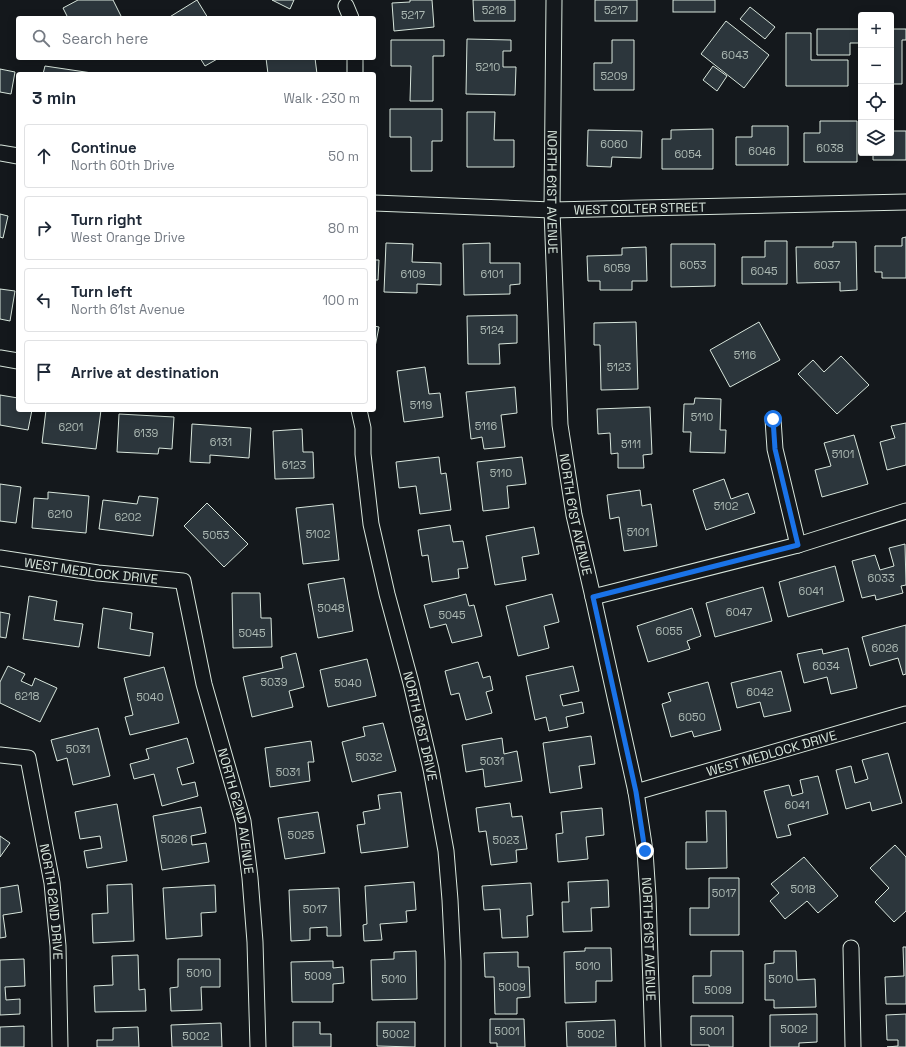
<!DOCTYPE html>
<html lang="en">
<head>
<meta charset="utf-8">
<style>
	body { margin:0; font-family:"Space Grotesk",sans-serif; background:#f6f6f7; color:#1f2937 }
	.controls { position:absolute; right:12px; top:12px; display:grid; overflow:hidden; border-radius:4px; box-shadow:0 2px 10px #0003 }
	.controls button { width:36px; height:36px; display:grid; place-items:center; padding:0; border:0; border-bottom:1px solid #e0e1e3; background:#fff; color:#1f2937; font:20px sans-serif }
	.stop { position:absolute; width:12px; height:12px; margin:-9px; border:3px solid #1a73e8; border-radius:50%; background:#fff }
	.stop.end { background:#1a73e8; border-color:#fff; box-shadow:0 1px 4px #0008 }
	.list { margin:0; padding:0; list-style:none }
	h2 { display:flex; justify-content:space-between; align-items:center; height:52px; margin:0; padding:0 16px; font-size:17px }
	h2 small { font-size:13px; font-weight:400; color:#747a83 }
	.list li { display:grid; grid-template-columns:26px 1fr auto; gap:12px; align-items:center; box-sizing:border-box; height:64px; margin:0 8px 8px; padding:0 8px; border:1px solid #e0e1e3; border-radius:4px }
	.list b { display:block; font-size:15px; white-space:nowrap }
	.list p { margin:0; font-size:13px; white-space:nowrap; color:#747a83 }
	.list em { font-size:13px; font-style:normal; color:#747a83 }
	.icon { flex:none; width:22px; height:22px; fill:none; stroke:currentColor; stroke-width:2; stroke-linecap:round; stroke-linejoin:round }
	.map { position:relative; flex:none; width:906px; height:1047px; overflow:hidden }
	.search { position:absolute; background:#fff; box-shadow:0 2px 10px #0003; left:16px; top:16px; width:360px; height:44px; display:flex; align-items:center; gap:10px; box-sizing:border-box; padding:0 14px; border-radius:4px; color:#747a83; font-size:15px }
	.panel { position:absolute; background:#fff; box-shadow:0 2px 10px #0003; left:16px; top:72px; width:360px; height:340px; border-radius:4px }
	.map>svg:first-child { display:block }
	.building { fill:#2c363c; stroke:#d8e6dc }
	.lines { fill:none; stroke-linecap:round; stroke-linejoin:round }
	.minor-casing { stroke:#d8e6dc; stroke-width:17 }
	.minor { stroke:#14181c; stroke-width:15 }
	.route { stroke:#1a73e8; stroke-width:5 }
	.labels { text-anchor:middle; stroke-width:3; stroke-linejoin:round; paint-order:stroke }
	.number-label { font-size:11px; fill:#adbab4 }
	.street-label { font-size:13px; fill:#d8e6dc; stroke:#14181c }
</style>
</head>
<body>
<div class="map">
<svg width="906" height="1047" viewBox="0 0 906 1047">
	<rect width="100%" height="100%" fill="#14181c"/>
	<g class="building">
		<polygon points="78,0 113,0 122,18 68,18 63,8"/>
		<polygon points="197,0 208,18 168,18"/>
		<polygon points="272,0 294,0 290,9"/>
		<polygon points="410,0 432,0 434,27 394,31 392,3 410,2"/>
		<polygon points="473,0 515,0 515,21 474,21"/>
		<rect x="595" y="0" width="42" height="21"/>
		<rect x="673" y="0" width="42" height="12"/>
		<polygon points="750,7 775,27 765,39 740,19"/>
		<polygon points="726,21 769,55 744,88 701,54"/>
		<polygon points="817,29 861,29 861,43 850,43 850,55 817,55"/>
		<polygon points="891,29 906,29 906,40 902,40 902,84 891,84"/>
		<polygon points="786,33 811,33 811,60 848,60 848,86 786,86"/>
		<polygon points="467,39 511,40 511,51 503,51 503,67 516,67 515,95 466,94"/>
		<polygon points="391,40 444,40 444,56 433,56 433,101 410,101 411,66 391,66"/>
		<polygon points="612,40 634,40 634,90 594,90 594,63 612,63"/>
		<polygon points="200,58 219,58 205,66"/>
		<polygon points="266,58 315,58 317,74 268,74"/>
		<polygon points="45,66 92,73 92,74 43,74"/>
		<polygon points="713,66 727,76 717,91 703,80"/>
		<polygon points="0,69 15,72 11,94 0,92"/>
		<polygon points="390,109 442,109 442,141 432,141 432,171 411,171 411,137 390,137"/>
		<polygon points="467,112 495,112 494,140 514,140 514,167 467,167"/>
		<polygon points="820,121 857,121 857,162 804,162 804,133 820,133"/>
		<polygon points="752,126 788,126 788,165 736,165 736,137 752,137"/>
		<polygon points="713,129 713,169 662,169 662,139 671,139 671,130"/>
		<polygon points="588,130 642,131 641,158 612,157 611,167 587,166"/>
		<polygon points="891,131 906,131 906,160 873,160 873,153 891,153"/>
		<polygon points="0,214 8,216 3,238 0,237"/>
		<polygon points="906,237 906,278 882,278 882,272 875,272 875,246 902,246 902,238"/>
		<polygon points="765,241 787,241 787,284 742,284 742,257 765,257"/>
		<polygon points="833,242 856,242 857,290 840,291 840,282 797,283 796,247 833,247"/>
		<polygon points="386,243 413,244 412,262 441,263 441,285 417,284 417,293 384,292"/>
		<polygon points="490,243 490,263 520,263 520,284 510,285 510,294 464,295 463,244"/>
		<polygon points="671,244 715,244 715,286 671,287"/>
		<polygon points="646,247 647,281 632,281 632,290 600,290 600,281 588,281 587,256 622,255 622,248"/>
		<polygon points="374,260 379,260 378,280 374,280"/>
		<polygon points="0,289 15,291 10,321 0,319"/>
		<polygon points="517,315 517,343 499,344 500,364 468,364 467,316"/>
		<polygon points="636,322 638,389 601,390 600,345 594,345 594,323"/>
		<polygon points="759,322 780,360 730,387 710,350"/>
		<polygon points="374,326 379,327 374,352"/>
		<polygon points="841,356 869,385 837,414 798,374 813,360 824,372"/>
		<polygon points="425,367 429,394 440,393 443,417 404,422 397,371"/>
		<polygon points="515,387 517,413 501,415 505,447 484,449 482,437 471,439 466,392"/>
		<polygon points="0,395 18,398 18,410 32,410 28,430 0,425"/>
		<polygon points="695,398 721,399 720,430 726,430 725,453 690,452 691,432 683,432 684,404 694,404"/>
		<polygon points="650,407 652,454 643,455 644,468 618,468 618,453 611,454 610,433 598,434 597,409"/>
		<polygon points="46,410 101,410 96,449 42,443"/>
		<polygon points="119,414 174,417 172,449 159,448 158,454 117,452"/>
		<polygon points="906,423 906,465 887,470 880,442 895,438 891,426"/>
		<polygon points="192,424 251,428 249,458 210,455 210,463 190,462"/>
		<polygon points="302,429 303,452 313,452 314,478 275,479 273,431"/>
		<polygon points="854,435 868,484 822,497 815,470 831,466 824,443"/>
		<polygon points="439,457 441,474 446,473 451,510 420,514 416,486 399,488 396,462"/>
		<polygon points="522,457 526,484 507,486 509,508 483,511 477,462"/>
		<polygon points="724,479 731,499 748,493 755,513 706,530 693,490"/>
		<polygon points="0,484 21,487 16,523 0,521"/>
		<polygon points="640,490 642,506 651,504 657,546 624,551 619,517 610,519 607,495"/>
		<polygon points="48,492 89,496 86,533 32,528 34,498 48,499"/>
		<polygon points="139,496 158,498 153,536 99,529 103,500 137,504"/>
		<polygon points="207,503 248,544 224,567 184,526"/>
		<polygon points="333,504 339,560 303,564 296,508"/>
		<polygon points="450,525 453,542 463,541 468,568 458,569 459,578 432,582 428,555 422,556 418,530"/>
		<polygon points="534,527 539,554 522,557 526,580 495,585 486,536"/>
		<polygon points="905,544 906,585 901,586 903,593 876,600 875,595 862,598 852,561 875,555 880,570 894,566 889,548"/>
		<polygon points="835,566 844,601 788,617 779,582"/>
		<polygon points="344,578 353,631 318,638 308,584"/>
		<polygon points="763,587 772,621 715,637 706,603"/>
		<polygon points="232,593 260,593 261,618 271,618 272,647 233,648"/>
		<polygon points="466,594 469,606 474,605 482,636 452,643 446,624 430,628 424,605"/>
		<polygon points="552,594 559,622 544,626 549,648 518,656 506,606"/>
		<polygon points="29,596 57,601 54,620 83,624 79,647 23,639"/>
		<polygon points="103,608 132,613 130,629 153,633 150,656 98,648"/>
		<polygon points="692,608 701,636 687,641 690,649 648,662 637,626"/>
		<polygon points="0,612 10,614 6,638 0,637"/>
		<polygon points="906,625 906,674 903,675 898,658 870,666 862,637"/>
		<polygon points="848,648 857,688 831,694 827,677 804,683 797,654 822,649 823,654"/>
		<polygon points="296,653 304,687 289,691 293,707 252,717 243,677 283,668 281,657"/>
		<polygon points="367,659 376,696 328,707 320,670"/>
		<polygon points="478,662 483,678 490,676 493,690 486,692 492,713 466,720 459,693 451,695 445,671"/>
		<polygon points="8,666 25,674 21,681 32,686 35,678 57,688 40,722 0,703 0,682"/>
		<polygon points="573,666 579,691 560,695 563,706 582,702 584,713 566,717 568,727 549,731 546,717 535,720 526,676"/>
		<polygon points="164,667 179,723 130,735 125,717 133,715 124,678"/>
		<polygon points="781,671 791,711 764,717 760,702 737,708 731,683"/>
		<polygon points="708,682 721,730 694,737 692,731 671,737 662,704 671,701 668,693"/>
		<polygon points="383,723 396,771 352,782 342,742 365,736 363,727"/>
		<polygon points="98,728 110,776 73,785 67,758 57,761 51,740"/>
		<polygon points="591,736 595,764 579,766 582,788 550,793 543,743"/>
		<polygon points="187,738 194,763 177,768 182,785 195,782 198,796 162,806 154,774 134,779 130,764 149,759 146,749"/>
		<polygon points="502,738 504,754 517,751 522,781 485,787 483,769 466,772 462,745"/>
		<polygon points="311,741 314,762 308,762 310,781 270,787 265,748"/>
		<polygon points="888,753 902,803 872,811 870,802 846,809 836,770 851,766 855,783 868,779 862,760"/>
		<polygon points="818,776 828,814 788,825 791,835 777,838 764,791 789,785 792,796 803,793 800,780"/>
		<polygon points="401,792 408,847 361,853 357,825 365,824 363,812 380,809 378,795"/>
		<polygon points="510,803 512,817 522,816 527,849 516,850 517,862 491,865 486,831 479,832 476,808"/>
		<polygon points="117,804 127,861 87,868 84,851 102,848 100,836 80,839 75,812"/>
		<polygon points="201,807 206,833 191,836 192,845 206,843 209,862 162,870 153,816"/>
		<polygon points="602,808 604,835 586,837 588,859 558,862 556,834 563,833 561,812"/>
		<polygon points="706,811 726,811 727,868 686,869 686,842 707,842"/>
		<polygon points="318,812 325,853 285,859 278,818"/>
		<polygon points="0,836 10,843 0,857"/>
		<polygon points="895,845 906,857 906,911 894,922 875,902 889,888 870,868"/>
		<polygon points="804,857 838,896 818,913 807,901 785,919 770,901 779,893 771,884"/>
		<polygon points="709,878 739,878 739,935 690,935 690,908 709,908"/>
		<polygon points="608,880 609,907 591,908 592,931 563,932 562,902 569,902 568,882"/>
		<polygon points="414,882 416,910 406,911 407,922 380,924 382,940 364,941 363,925 367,924 365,886"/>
		<polygon points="531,883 533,915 527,916 528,937 502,938 500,909 484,910 482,886"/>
		<polygon points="132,884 134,941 93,943 92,914 108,913 107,885"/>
		<polygon points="18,885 22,912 3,915 6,937 0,938 0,888"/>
		<polygon points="215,885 216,912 201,913 202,936 166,939 163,888"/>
		<polygon points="339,888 341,936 327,936 327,927 310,928 310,940 291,941 289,890"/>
		<polygon points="903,947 906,947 906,1004 886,1004 885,977 904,976"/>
		<polygon points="585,948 611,948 612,981 596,981 596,1002 565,1003 564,952 585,951"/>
		<polygon points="416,951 417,999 372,1000 371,960 394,959 394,952"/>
		<polygon points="711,951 743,951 743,1003 693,1003 693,976 711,976"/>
		<polygon points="774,951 796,951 797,980 815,979 816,1007 774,1008 774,1000 765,1000 765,964 774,963"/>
		<polygon points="518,952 518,967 529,967 530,997 517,998 517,1014 495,1014 494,977 485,977 484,953"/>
		<polygon points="138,955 139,990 145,989 146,1011 95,1012 94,986 113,985 112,956"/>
		<polygon points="24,959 25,986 5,987 6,1000 20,999 20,1014 0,1015 0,960"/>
		<polygon points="178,959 220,959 220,987 201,987 202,1010 171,1011 170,988 178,987"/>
		<polygon points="333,961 333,968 343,967 344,983 333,984 333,1002 292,1002 291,962"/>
		<polygon points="817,1014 817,1042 799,1043 799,1047 770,1047 770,1015"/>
		<polygon points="906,1014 906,1047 887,1047 898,1046 898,1040 887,1040 886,1015"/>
		<polygon points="691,1016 733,1016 733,1047 709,1047 709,1045 691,1045"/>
		<polygon points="490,1019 524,1019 525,1047 497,1047 497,1043 490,1043"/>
		<polygon points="615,1020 616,1047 567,1047 566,1022"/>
		<polygon points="293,1022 320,1022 320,1034 331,1034 331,1047 293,1047"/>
		<polygon points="377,1022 415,1022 415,1047 377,1046"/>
		<polygon points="221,1023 222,1047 172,1047 171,1025"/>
		<polygon points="24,1026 24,1047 0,1047 0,1027"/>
		<polygon points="138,1027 139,1047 97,1047 97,1040 113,1040 113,1028"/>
	</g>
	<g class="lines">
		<g class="minor-casing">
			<g id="minor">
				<path id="s1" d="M554,0L552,210L560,425L574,515L593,597L636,792L645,851L648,896L653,1047"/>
				<polyline points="346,6 351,18"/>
				<polyline points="355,58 355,74"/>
				<polyline points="0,153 18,156"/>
				<path id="s2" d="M374,203L552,210L906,202"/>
				<polyline points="0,358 18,361"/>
				<path id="s3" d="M359,410L363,428V454L371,524L387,594L411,683L431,769L446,851L450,900L453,961V1047"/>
				<polyline points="773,419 775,449 798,545"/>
				<path id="s4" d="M0,558L98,573L183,581L204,684L243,821L250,878L255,942L258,1047"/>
				<polyline points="593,597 798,545 906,511"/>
				<path id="s5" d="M0,755L28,758L52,883L58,946L60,1047"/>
				<path id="s6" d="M636,792L906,714"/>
				<polyline points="851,948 853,1047"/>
			</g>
		</g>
		<use href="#minor" class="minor"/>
	</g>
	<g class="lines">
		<polyline class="route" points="645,851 636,792 593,597 798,545 775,449 773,419"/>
	</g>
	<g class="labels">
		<g class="number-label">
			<text x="494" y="14">5218</text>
			<text x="616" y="14">5217</text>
			<text x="413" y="19">5217</text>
			<text x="735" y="59">6043</text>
			<text x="488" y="71">5210</text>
			<text x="614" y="80">5209</text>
			<text x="614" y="148">6060</text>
			<text x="830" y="152">6038</text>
			<text x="762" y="155">6046</text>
			<text x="688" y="158">6054</text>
			<text x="693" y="269">6053</text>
			<text x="827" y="269">6037</text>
			<text x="617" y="272">6059</text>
			<text x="764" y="275">6045</text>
			<text x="413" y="278">6109</text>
			<text x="492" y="278">6101</text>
			<text x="492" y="334">5124</text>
			<text x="745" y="359">5116</text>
			<text x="619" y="371">5123</text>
			<text x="421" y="409">5119</text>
			<text x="702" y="421">5110</text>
			<text x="486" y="430">5116</text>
			<text x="71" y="431">6201</text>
			<text x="146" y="437">6139</text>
			<text x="221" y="446">6131</text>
			<text x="631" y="448">5111</text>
			<text x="843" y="458">5101</text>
			<text x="294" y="469">6123</text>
			<text x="501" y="477">5110</text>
			<text x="726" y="510">5102</text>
			<text x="60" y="518">6210</text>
			<text x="128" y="521">6202</text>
			<text x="638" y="536">5101</text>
			<text x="318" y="538">5102</text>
			<text x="216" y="539">5053</text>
			<text x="881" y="582">6033</text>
			<text x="811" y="595">6041</text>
			<text x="331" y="612">5048</text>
			<text x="739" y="616">6047</text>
			<text x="452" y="619">5045</text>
			<text x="669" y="635">6055</text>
			<text x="252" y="637">5045</text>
			<text x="885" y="652">6026</text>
			<text x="826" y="670">6034</text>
			<text x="274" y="686">5039</text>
			<text x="348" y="687">5040</text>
			<text x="760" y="696">6042</text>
			<text x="27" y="700">6218</text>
			<text x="150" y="701">5040</text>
			<text x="692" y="721">6050</text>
			<text x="78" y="753">5031</text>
			<text x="369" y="761">5032</text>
			<text x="492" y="765">5031</text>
			<text x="288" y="776">5031</text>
			<text x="797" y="809">6041</text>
			<text x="301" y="839">5025</text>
			<text x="174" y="843">5026</text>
			<text x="506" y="844">5023</text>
			<text x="803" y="893">5018</text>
			<text x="724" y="897">5017</text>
			<text x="315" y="913">5017</text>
			<text x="588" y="970">5010</text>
			<text x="199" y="977">5010</text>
			<text x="318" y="980">5009</text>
			<text x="394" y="983">5010</text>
			<text x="781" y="983">5010</text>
			<text x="512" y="991">5009</text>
			<text x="718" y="994">5009</text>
			<text x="794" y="1033">5002</text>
			<text x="507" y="1035">5001</text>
			<text x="712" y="1035">5001</text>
			<text x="396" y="1038">5002</text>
			<text x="591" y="1038">5002</text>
			<text x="196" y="1040">5002</text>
		</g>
		<g class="street-label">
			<text dy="5" stroke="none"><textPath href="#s1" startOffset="192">NORTH 61ST AVENUE</textPath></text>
			<text dy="5" stroke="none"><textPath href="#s2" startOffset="266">WEST COLTER STREET</textPath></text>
			<text dy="5" stroke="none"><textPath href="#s1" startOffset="516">NORTH 61ST AVENUE</textPath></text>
			<text dy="5" stroke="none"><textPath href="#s4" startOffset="92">WEST MEDLOCK DRIVE</textPath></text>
			<text dy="5" stroke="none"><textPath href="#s3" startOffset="323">NORTH 61ST DRIVE</textPath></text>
			<text dy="5" stroke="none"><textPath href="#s6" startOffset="141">WEST MEDLOCK DRIVE</textPath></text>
			<text dy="5" stroke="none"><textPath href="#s4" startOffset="421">NORTH 62ND AVENUE</textPath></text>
			<text dy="5" stroke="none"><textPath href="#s5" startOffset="174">NORTH 62ND DRIVE</textPath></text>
			<text dy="5" stroke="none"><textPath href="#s1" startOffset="948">NORTH 61ST AVENUE</textPath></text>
		</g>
	</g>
</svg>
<div class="controls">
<button>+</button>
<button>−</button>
<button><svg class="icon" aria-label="locate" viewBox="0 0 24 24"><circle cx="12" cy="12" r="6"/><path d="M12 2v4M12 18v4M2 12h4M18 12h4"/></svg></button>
<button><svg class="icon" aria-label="layers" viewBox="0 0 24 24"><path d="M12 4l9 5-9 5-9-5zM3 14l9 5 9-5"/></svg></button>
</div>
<div class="stop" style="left:773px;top:419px"></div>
<div class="stop end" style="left:645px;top:851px"></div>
<div class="search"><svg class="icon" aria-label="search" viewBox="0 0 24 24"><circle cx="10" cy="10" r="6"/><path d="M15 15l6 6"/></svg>Search here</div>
<section class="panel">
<h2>3 min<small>Walk · 230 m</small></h2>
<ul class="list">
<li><svg class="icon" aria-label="ahead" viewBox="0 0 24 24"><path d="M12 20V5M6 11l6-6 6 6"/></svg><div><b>Continue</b><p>North 60th Drive</p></div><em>50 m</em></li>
<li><svg class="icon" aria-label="right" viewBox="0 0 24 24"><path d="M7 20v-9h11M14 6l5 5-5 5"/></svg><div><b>Turn right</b><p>West Orange Drive</p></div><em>80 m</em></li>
<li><svg class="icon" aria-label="left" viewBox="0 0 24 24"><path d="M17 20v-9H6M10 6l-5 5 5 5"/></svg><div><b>Turn left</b><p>North 61st Avenue</p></div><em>100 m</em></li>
<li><svg class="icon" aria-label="arrive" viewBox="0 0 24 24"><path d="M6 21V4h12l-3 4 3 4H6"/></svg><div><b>Arrive at destination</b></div></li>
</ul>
</section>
</div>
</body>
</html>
